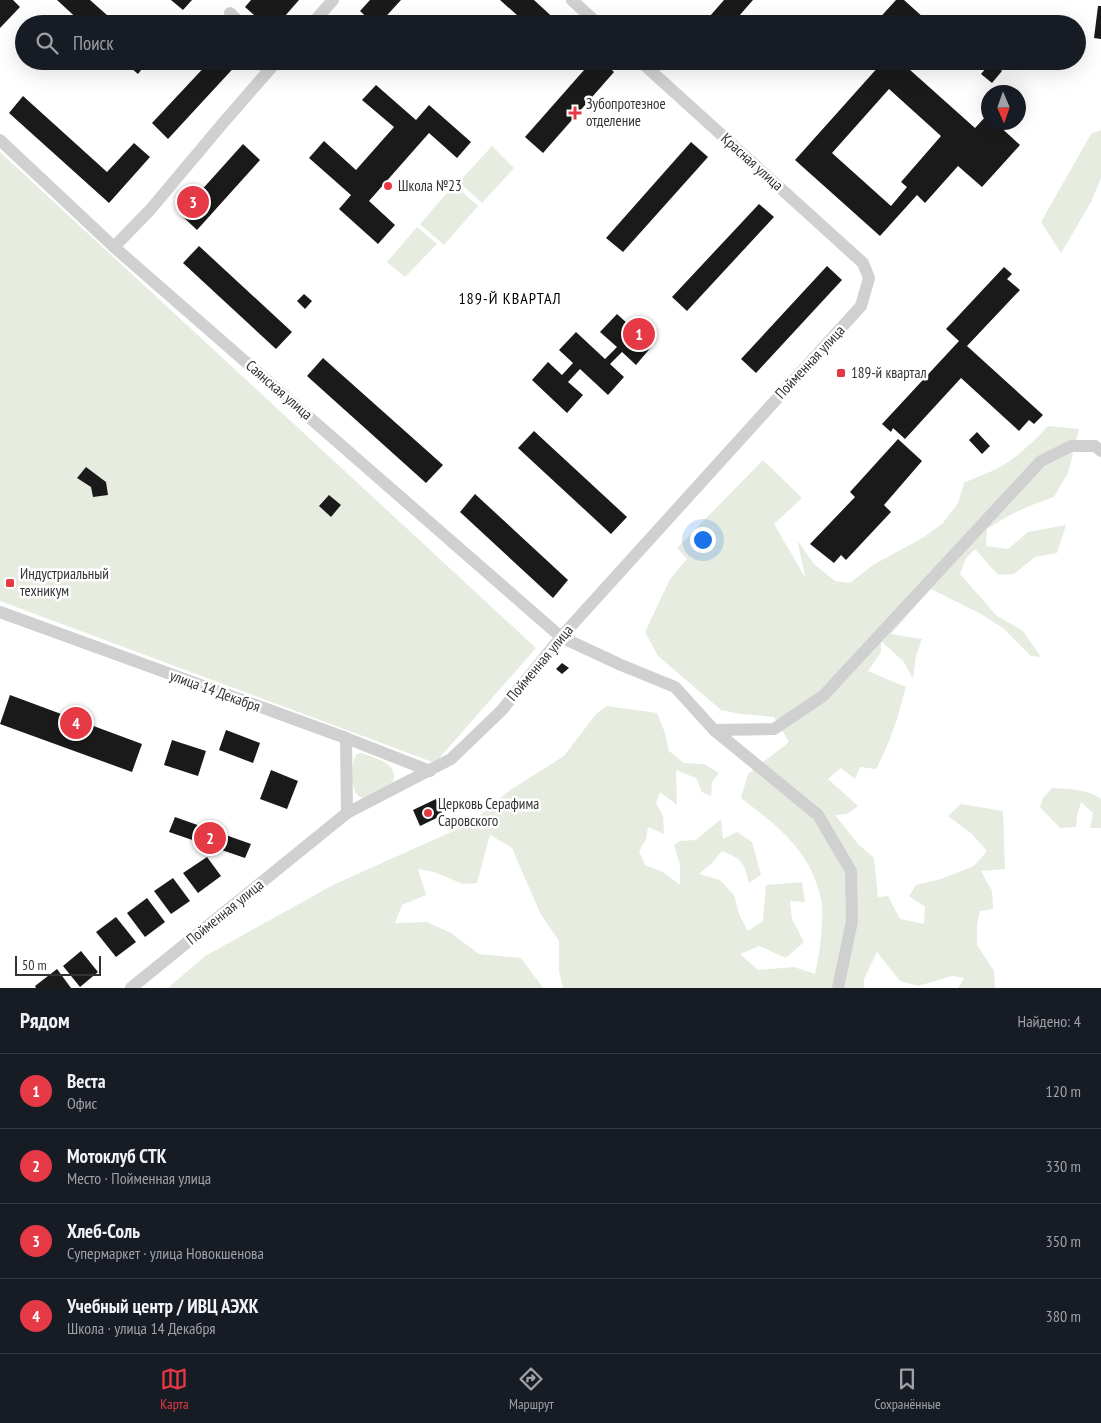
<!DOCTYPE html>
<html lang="ru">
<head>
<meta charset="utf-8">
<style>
	body { margin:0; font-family:"PT Sans Narrow",sans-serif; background:#242831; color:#f1f3f6 }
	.compass { position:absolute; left:981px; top:85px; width:45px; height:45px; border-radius:50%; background:#171b24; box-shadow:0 5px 20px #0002; rotate:178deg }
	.scale { position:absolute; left:15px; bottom:12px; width:86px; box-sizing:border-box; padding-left:5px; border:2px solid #333; border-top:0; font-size:14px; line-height:18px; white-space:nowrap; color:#333; -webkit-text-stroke:4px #fff; paint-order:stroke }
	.you { position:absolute; left:702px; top:539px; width:18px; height:18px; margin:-12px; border:4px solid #fff; border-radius:50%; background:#1a73e8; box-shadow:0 0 0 8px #1a73e833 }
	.badge { display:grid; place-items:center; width:32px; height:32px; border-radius:50%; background:#e63946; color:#fff; font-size:16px; font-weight:700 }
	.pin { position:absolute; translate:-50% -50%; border:2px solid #fff; box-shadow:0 1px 5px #0006 }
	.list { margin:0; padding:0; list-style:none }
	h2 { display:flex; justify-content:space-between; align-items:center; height:65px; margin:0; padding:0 20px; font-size:21px }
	h2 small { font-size:16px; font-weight:400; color:#9ea1a6 }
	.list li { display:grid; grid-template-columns:32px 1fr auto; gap:15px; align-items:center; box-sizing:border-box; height:75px; padding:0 20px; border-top:1px solid #363941 }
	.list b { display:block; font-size:19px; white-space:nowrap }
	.list p { margin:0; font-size:16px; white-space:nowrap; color:#9ea1a6 }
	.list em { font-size:16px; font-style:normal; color:#9ea1a6 }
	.icon { flex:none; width:28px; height:28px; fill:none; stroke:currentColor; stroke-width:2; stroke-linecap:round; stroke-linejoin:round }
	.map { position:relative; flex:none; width:1101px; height:988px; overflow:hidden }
	.search { position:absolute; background:#171b24; box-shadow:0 5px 20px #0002; left:15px; right:15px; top:15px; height:55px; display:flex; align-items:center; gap:12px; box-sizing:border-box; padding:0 18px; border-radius:28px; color:#9ea1a6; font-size:19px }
	.sheet { height:365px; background:#171b24 }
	nav { display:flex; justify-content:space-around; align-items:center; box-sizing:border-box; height:70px; border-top:1px solid #363941; background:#171b24; font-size:14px; color:#9ea1a6 }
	nav a { display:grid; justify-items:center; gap:2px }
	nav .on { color:#e63946 }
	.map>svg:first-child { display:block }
	.green { fill:#e6ecdf }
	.building { fill:#1a1a1a; fill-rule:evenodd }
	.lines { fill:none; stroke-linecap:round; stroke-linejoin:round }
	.minor { stroke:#d0d0d0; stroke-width:12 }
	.poi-dot { fill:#e63946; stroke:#fff; stroke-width:2 }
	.labels { text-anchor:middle; stroke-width:5; stroke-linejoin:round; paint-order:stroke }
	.poi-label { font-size:15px; fill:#333; stroke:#fff; text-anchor:start }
	.street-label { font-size:15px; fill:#333; stroke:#fff }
	.neighbourhood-label { font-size:16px; letter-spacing:1px; fill:#000; stroke:#fff }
</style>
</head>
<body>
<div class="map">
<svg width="1101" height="988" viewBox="0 0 1101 988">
	<rect width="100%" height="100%" fill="#fff"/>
	<g class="green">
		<polygon points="1101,130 1101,178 1091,202 1061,253 1041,222 1091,134"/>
		<polygon points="492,146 514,168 482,203 459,182"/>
		<polygon points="0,152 536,648 435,763 0,601"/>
		<polygon points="454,185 478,206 444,245 420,224"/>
		<polygon points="417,227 437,244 405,277 387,262"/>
		<path d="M1048,426L1079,429L1068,473L1054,497C1028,506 1009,514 987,529L986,546L1008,549L1028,532L1066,525L1057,553L1035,557L1014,574L998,575L975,549L965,560L960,574L997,616L1023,631L1041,657L1031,656L1003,628L981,614L931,589L891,634L922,639L916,656L913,679L904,662L881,641V652L868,671L906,687C898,717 891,741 876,769L860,767L855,779L841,768L828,779L858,806L847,814L835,815L858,844L874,858L878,897L888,896L900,919L924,924L925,907L909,896L916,885L941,879L974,866L987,851L972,834L948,816L961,804L1003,811L1005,869L981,871L992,891L993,909L980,911L977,925V945L994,971L995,988H958L964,978L952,976L918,986L900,981L877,952L864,979V988H563L559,972V941L540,913L512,848L490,835L477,883L463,884L434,872L418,869L426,895L402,905L395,923L427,922L451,933L479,954L521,958L543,988H168L205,956L333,885L471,823L510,790L564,756L596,714L607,706L657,713L665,733L669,751L684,763L704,764L719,773L712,782L711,796L702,792L696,778L676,770L677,805L660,792L656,803L663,816L664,834L648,827L646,839L639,851L645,865L663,872L680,885V865L674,845L680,841L696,840L721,819L723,839L737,832L752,842L761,875L749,883C744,862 742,859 722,851L712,863L699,874L720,880L734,895L739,914L748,931L763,921L766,885L802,882L805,902L790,901L792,919L804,942L786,958L759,946L740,954L758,970L794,967L815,974C820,951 823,929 822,905C822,900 820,895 819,891C807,848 775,824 741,798L748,774L789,742L774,717L741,714L721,710L658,656L645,632L670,579L687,559L677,548L763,460L802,498L774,524L806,579L797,540L814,564L835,581L850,583L873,565L924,537L943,523L958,503L964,483C976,477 989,473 1000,467C1019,456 1033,442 1048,426Z"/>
		<path d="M361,753C376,758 401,764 392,784L363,798C349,796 350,763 357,754Z"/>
		<path d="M1052,788C1069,789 1088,789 1101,799V828H1090L1093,813L1081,802L1077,816L1076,827L1060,828L1040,807L1043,798Z"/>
	</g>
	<g class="building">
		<polygon points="0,0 13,0 20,7 0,28"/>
		<polygon points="57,0 90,0 117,24 83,24"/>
		<polygon points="171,0 192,0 183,10"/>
		<polygon points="251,0 299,0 278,24 264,24 245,7"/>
		<polygon points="370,0 401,0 379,24 374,24 360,11"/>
		<polygon points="500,0 534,0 560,24 527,24"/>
		<polygon points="724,0 753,0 732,24 703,24"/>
		<polygon points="896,0 904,0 924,18 920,24 874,24"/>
		<polygon points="1098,6 1101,6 1101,39 1094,38"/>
		<polygon points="127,61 148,61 138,74 125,63"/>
		<polygon points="210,61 240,61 168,139 152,123"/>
		<polygon points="592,61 602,61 614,72 543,153 525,137"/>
		<path d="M875,61H900L975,128L987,115L988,117V122H995L1020,145L982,187L958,166L925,203L917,195L880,236L795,160L880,65ZM889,89L941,136L901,182L907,187L891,206L832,153Z"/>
		<polygon points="991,62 1002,71 992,83 981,74"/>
		<polygon points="376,85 416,120 429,105 471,142 457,158 429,133 369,201 395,225 378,244 339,209 351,195 309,158 324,141 356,170 394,127 362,100"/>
		<polygon points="23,96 107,172 134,143 150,157 109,203 9,113"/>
		<polygon points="691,142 708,157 623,252 606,238"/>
		<polygon points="243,144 260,160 197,230 180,214"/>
		<polygon points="759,204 774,217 687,311 672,297"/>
		<polygon points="199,246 292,332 276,349 183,263"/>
		<polygon points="827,266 842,280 756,373 741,359"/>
		<polygon points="1004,267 1012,274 1007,279 1020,290 967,346 1043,415 1034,424 1029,420 1019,431 961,378 905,439 893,428 891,432 882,424 959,341 946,329"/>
		<polygon points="304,294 312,301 305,309 297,301"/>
		<polygon points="617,314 652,346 636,365 622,352 610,364 624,377 608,395 580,369 568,382 583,395 567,413 532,380 548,362 562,375 573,363 559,350 576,332 605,359 617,347 600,332"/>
		<polygon points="323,358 443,465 426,483 307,376"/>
		<polygon points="534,431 627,517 611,534 518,448"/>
		<polygon points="977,432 990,446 982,454 969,440"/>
		<polygon points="898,439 922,461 884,505 891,512 846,560 841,555 834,563 810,544 855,497 850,492"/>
		<polygon points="86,467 106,482 108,495 93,497 91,487 77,478"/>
		<polygon points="475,494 568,580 553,598 460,512"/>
		<polygon points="329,495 341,505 331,517 319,506"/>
		<polygon points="562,663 569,668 562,674 556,669"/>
		<polygon points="10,695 142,744 132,772 0,724"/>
		<polygon points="226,730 260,743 253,763 219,750"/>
		<polygon points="172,740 206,751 198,776 164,765"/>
		<polygon points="271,770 298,781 287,809 260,799"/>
		<polygon points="436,799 443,815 420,826 413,810"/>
		<polygon points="175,817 251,844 245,858 169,832"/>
		<polygon points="207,857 221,876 198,893 183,873"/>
		<polygon points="173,878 190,901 171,914 154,891"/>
		<polygon points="147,898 165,922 145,937 127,913"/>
		<polygon points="116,917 136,942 116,957 96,932"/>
		<polygon points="81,951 98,972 80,987 63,966"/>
		<polygon points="57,969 71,988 36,988 35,986"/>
	</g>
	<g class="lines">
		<g class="minor">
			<polyline points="572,0 598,24"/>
			<polyline points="230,13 241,24"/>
			<polyline points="312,24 333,0"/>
			<polyline points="0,140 114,247 561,637 621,665 675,687 714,730 774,729 823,696 1041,461 1071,446 1095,446 1101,451"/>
			<polyline points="114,247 150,210 223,123 277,61"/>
			<polyline points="0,612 346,738 430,771"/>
			<polyline points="714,730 818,815 851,871 852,921 838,988"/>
			<polyline points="346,738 347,813"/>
			<polyline points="131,988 347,813 451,759 502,710 561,637 861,306 869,278 863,263 640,61"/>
		</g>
	</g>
	<g class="poi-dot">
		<path d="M572.5 105.5h5v5h5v5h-5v5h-5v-5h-5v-5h5z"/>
		<circle cx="388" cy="186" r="5"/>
		<rect x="836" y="368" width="10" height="10" rx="2.5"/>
		<rect x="5" y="578" width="10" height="10" rx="2.5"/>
		<circle cx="428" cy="813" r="5"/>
	</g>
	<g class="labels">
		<g class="poi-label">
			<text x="586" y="109">Зубопротезное<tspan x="586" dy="17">отделение</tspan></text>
			<text x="398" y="191">Школа №23</text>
			<text x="851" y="378">189-й квартал</text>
			<text x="20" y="579">Индустриальный<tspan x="20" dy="17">техникум</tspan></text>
			<text x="438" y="809">Церковь Серафима<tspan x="438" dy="17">Саровского</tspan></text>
		</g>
		<g class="street-label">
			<text transform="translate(752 162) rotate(42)" y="5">Красная улица</text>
			<text transform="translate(810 362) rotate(-47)" y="5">Пойменная улица</text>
			<text transform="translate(279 390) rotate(41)" y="5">Саянская улица</text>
			<text transform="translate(540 663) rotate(-50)" y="5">Пойменная улица</text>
			<text transform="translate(215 691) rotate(20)" y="5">улица 14 Декабря</text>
			<text transform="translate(225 912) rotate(-39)" y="5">Пойменная улица</text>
		</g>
		<g class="neighbourhood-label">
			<text x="510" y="304">189-Й КВАРТАЛ</text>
		</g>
	</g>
</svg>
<svg class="compass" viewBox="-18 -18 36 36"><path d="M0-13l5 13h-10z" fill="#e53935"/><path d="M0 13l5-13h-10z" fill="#9ea1a6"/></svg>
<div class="scale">50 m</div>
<div class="you"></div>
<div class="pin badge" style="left:639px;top:334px">1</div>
<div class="pin badge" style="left:210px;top:838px">2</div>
<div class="pin badge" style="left:193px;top:202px">3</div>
<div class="pin badge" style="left:76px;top:723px">4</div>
<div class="search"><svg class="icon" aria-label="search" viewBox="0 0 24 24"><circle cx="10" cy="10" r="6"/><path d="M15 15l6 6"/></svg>Поиск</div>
</div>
<section class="sheet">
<h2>Рядом<small>Найдено: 4</small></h2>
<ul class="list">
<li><span class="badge">1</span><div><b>Веста</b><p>Офис</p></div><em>120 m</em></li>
<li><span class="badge">2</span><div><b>Мотоклуб СТК</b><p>Место · Пойменная улица</p></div><em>330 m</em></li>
<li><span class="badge">3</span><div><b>Хлеб-Соль</b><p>Супермаркет · улица Новокшенова</p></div><em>350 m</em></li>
<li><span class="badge">4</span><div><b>Учебный центр / ИВЦ АЭХК</b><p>Школа · улица 14 Декабря</p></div><em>380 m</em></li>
</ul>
</section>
<nav>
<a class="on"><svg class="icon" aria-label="map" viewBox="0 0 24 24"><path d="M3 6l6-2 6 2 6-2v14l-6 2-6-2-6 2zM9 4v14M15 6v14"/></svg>Карта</a>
<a><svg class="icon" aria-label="directions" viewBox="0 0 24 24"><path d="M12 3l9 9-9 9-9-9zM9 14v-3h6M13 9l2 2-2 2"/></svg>Маршрут</a>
<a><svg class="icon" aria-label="saved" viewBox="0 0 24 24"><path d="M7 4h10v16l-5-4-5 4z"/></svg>Сохранённые</a>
</nav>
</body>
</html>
